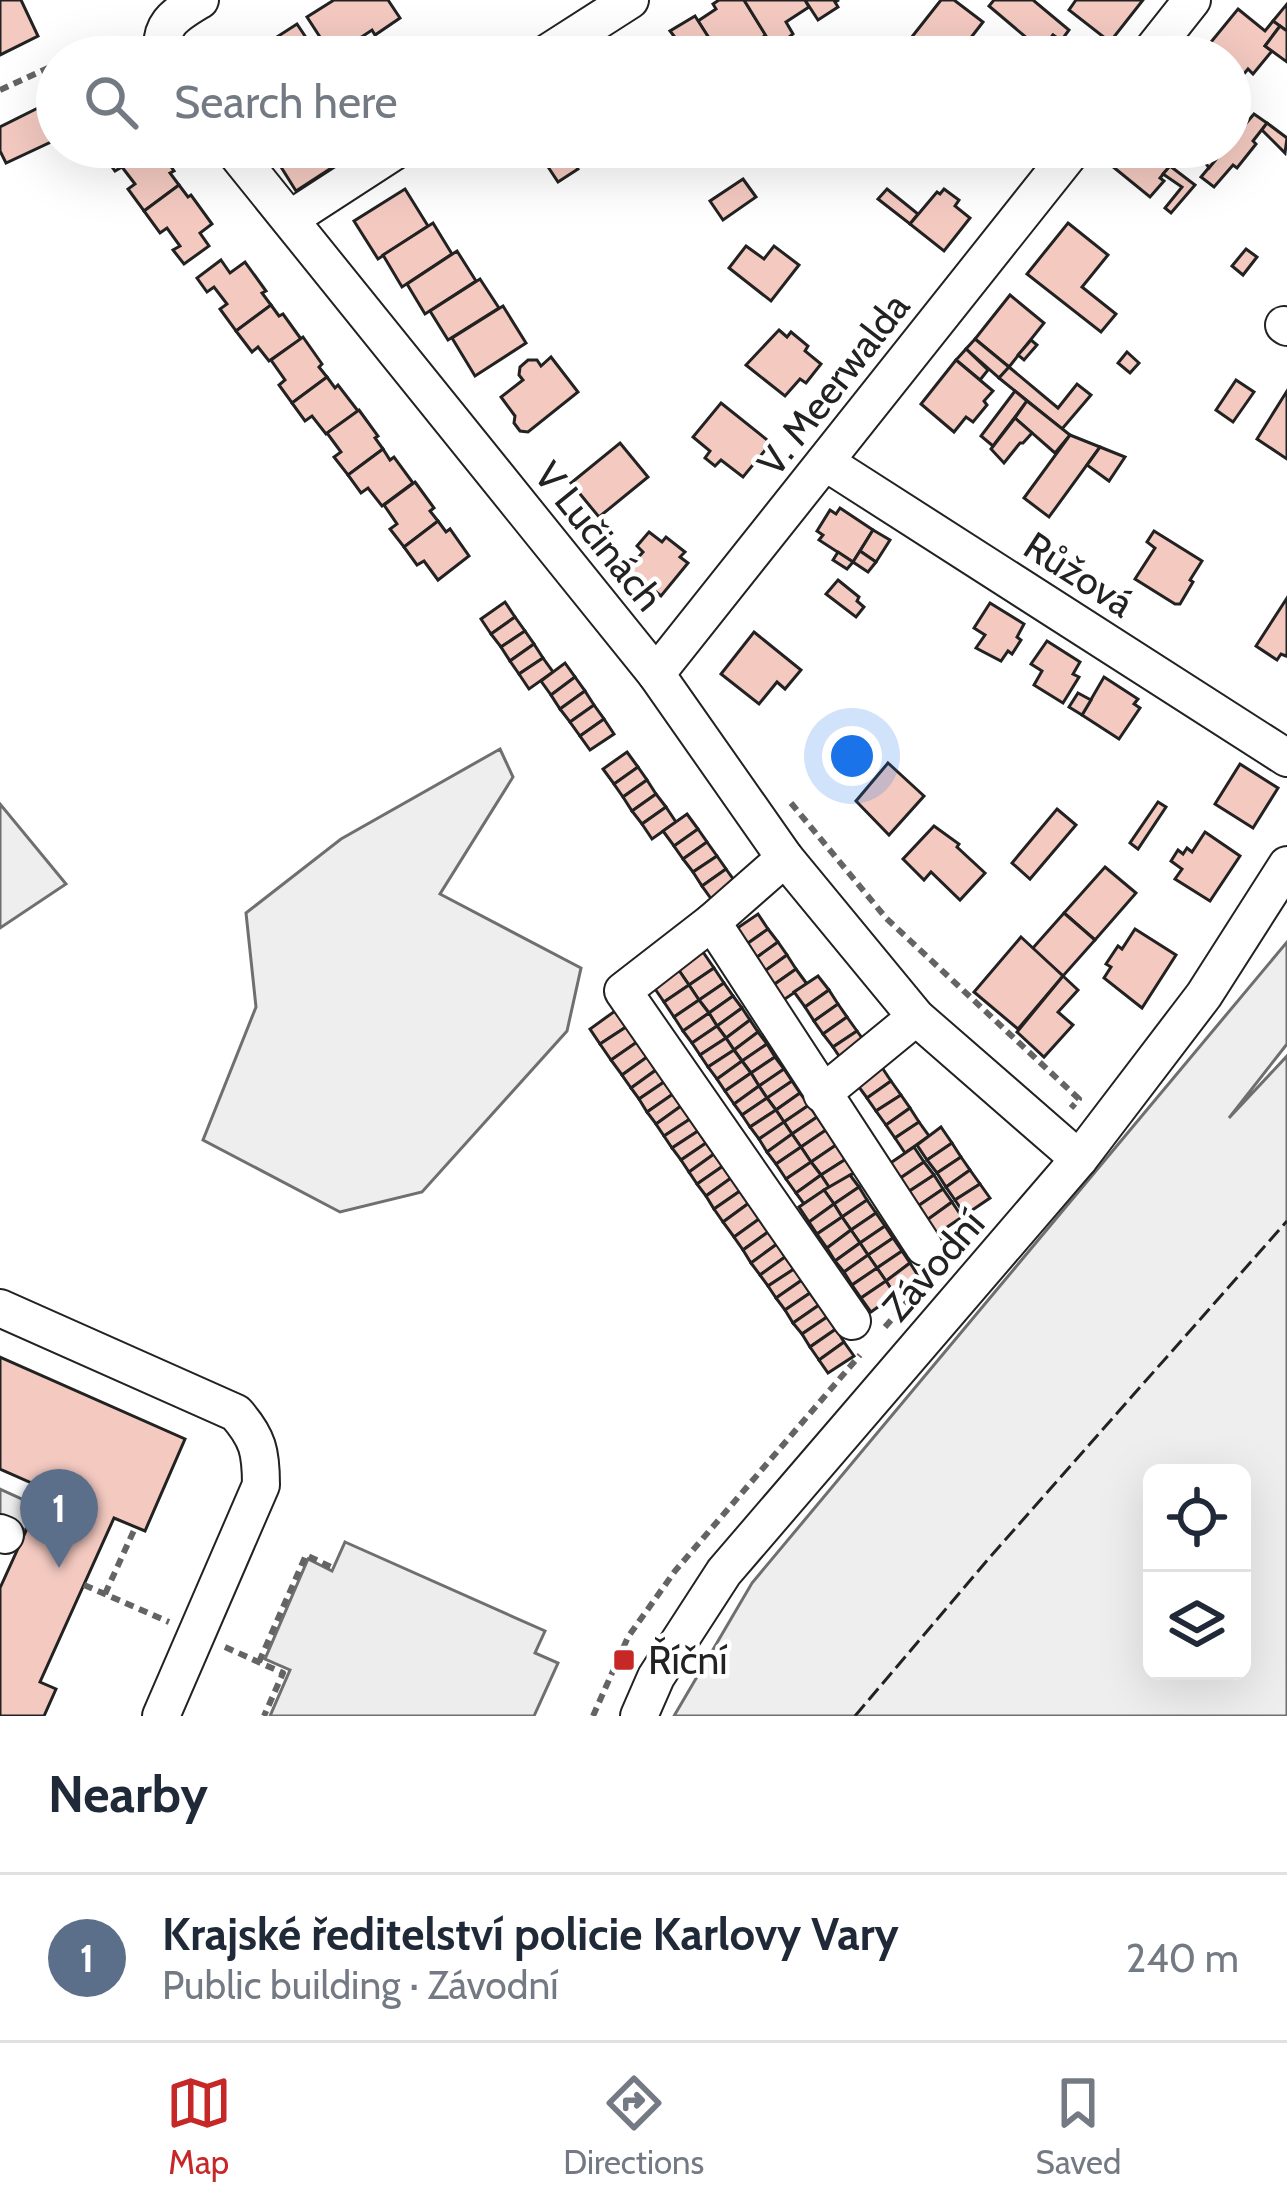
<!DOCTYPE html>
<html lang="en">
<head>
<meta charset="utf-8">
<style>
	body { margin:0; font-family:Cabin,sans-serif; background:#f2f2f3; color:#1f2937 }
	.controls { position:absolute; right:36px; bottom:36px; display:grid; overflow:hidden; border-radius:18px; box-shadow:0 12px 48px #0002 }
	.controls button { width:108px; height:108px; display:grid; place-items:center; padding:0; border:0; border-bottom:3px solid #e0e1e3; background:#fff; color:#1f2937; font:60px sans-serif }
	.you { position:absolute; left:852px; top:756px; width:42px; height:42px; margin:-30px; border:9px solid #fff; border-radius:50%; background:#1a73e8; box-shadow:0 0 0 18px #1a73e833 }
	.badge { display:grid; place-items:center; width:78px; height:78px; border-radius:50%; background:#c62828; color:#fff; font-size:39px; font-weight:700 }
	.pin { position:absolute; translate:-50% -99px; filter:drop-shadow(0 3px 6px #0008) }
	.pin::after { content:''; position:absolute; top:63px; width:42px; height:36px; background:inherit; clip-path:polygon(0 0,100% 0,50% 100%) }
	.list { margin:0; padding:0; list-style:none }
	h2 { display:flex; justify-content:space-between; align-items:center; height:156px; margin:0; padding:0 48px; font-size:51px }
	h2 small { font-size:39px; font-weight:400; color:#747a83 }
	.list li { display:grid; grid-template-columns:78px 1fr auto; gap:36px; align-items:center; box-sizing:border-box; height:168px; padding:0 48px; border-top:3px solid #e0e1e3 }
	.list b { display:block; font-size:45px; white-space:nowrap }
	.list p { margin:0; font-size:39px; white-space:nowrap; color:#747a83 }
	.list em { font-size:39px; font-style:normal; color:#747a83 }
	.icon { flex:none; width:66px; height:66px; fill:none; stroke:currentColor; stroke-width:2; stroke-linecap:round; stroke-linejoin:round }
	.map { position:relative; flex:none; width:1287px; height:1716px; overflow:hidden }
	.search { position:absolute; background:#fff; box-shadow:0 12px 48px #0002; left:36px; right:36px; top:36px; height:132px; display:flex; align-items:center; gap:30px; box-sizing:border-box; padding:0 42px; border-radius:66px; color:#747a83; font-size:45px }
	.sheet { height:324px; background:#fff }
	nav { display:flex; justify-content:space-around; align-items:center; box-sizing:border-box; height:168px; border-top:3px solid #e0e1e3; background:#fff; font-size:33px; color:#747a83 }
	nav a { display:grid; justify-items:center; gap:6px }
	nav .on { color:#c62828 }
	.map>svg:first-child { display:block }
	.green { fill:#eee; stroke:#6f6f6f; stroke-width:3; fill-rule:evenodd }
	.parking { fill:#ededed; stroke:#6f6f6f; stroke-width:3 }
	.building { fill:#f3c9c0; stroke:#222; stroke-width:3 }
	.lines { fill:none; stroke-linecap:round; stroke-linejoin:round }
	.minor-casing { stroke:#222; stroke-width:40 }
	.path { stroke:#646464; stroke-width:6; stroke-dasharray:9 6; stroke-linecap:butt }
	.minor { stroke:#fff; stroke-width:36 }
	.fence { stroke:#222; stroke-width:3; stroke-dasharray:15 6; stroke-linecap:butt }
	.poi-dot { fill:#c62828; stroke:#fff; stroke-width:4.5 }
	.labels { text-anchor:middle; stroke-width:9; stroke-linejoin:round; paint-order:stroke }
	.street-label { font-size:39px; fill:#222; stroke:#fff }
	.poi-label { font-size:39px; fill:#222; stroke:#fff; text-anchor:start }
</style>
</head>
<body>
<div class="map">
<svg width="1287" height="1716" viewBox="0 0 1287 1716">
	<rect width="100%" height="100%" fill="#fff"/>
	<g class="green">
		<polygon points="500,749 513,777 440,894 581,968 567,1031 422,1192 340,1212 203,1140 256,1007 246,913 341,839"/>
		<polygon points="0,804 66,884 0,928"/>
		<path d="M1287,942V1044L1229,1118L1287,1056V1716H674L752,1583ZM1152,1473H1242V1671H1152Z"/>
	</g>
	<g class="parking">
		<polygon points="0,1489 37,1506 26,1530 0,1518"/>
		<polygon points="345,1542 545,1631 535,1653 558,1663 534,1716 270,1716 290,1670 265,1659 308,1559 332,1571"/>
	</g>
	<g class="building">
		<polygon points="0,0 21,0 38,36 0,55"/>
		<polygon points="334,0 388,0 400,18 375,35 372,30 351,44 359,57 333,57 307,17"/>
		<polygon points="719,0 744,0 766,35 743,50 746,55 743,57 721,57 698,21 716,9 713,4"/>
		<polygon points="744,0 805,0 809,7 786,22 793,34 774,49"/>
		<polygon points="805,0 839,0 835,2 838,7 818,20"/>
		<polygon points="941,0 954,0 983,22 956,57 896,57"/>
		<polygon points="994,0 1033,0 1069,30 1061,41 1053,35 1041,50 989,6"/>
		<polygon points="1076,0 1143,0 1110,42 1069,10"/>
		<polygon points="1287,4 1287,31 1273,21"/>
		<polygon points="1238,9 1265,31 1273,21 1280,26 1265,46 1272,51 1253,74 1248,69 1238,81 1230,75 1230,57 1207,57 1202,53"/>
		<polygon points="695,16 721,57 660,57 655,49 674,36 670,31"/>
		<polygon points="297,24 319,57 246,57"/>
		<polygon points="1280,26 1287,31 1287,62 1265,46"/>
		<polygon points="1053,35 1061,41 1082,57 1036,57"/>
		<polygon points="652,44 660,57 631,57"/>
		<polygon points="38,108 53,141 6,163 0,151 0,127"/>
		<polygon points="1254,114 1267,123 1253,141 1256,144 1237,168 1233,165 1214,187 1201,177 1226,147 1230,147 1230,142"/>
		<polygon points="1267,123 1287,138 1285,153 1262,130"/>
		<polygon points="119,147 136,147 140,152 146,147 157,147 174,171 170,173 179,185 144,211 128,189 135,184 122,167 115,171 105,157"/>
		<polygon points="312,147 324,147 336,165 296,191 281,167"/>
		<polygon points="535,147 592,147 572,159 578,169 558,182"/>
		<polygon points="921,147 933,147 939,153 931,163 918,150"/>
		<polygon points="1127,147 1146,147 1170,166 1160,178 1164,181 1150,197 1112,166"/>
		<polygon points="1217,147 1226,147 1209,168 1205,162"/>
		<polygon points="1170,166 1195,185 1171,213 1165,208 1182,187 1163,174"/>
		<polygon points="743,179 756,197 723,220 710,201"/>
		<polygon points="179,185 188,197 191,195 212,224 200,233 209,246 184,264 173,250 180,246 167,228 160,233 144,211"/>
		<polygon points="405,189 428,226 378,259 354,221"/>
		<polygon points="887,189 918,214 910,224 878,199"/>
		<polygon points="944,189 959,200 955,206 970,218 944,251 910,224 937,192 940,194"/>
		<polygon points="433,223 452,254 402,287 383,255"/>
		<polygon points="1068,223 1108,255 1082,287 1116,314 1101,332 1027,274"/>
		<polygon points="746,246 764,259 774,246 799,265 771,301 729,268"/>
		<polygon points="1246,249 1257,257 1243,275 1232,266"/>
		<polygon points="457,251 476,281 425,314 407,284"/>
		<polygon points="221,260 230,273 245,262 266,291 262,293 271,305 236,331 220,309 227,304 214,287 207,292 197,278"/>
		<polygon points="480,279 499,308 448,340 430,311"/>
		<polygon points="1010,295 1044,323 1009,367 975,339"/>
		<polygon points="271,305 279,316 283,314 301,339 269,361 258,347 252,352 236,331"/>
		<polygon points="503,306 526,343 475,376 452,338"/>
		<polygon points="779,330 787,337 791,332 808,346 805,351 821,364 806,383 800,379 785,396 746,365"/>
		<polygon points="303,337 322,364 319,367 327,377 292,403 279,385 285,380 271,360"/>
		<polygon points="975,339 1009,367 999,378 966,349"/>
		<polygon points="1031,340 1037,345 1024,360 1018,355"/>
		<polygon points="966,349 988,370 980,380 956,360"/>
		<polygon points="1127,352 1139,363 1130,373 1118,363"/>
		<polygon points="551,357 578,392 528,432 520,431 514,423 515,416 501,397 523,380 519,375 520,367 528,360 537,360 541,366"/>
		<polygon points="956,360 993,391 984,401 987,405 973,422 966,417 954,432 921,404"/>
		<polygon points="1009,367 1058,408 1077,384 1091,395 1062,429 999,378"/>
		<polygon points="327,377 335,388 338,385 358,411 326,434 312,416 305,421 292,403"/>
		<polygon points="1236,380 1254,392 1233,422 1216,410"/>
		<polygon points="1015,391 1027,401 993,446 981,436"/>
		<polygon points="1287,391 1287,459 1257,439"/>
		<polygon points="1027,401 1070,435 1055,453 1015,418"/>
		<polygon points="721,403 771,443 743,477 721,460 715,466 705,458 710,451 693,437"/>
		<polygon points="359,410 378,436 375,438 383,449 348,475 334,457 341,452 327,433"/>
		<polygon points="1015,418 1032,433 1023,443 1020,443 1004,463 991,449"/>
		<polygon points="1070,435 1100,447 1049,517 1024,498"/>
		<polygon points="620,443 648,477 599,517 571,483"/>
		<polygon points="1100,447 1125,457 1109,481 1087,465"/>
		<polygon points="383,449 390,460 394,457 413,483 382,506 368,488 361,493 348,475"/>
		<polygon points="415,482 434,508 430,511 438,521 404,547 390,529 397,524 384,505"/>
		<polygon points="840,508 873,530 853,562 819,540 823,535 817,531 830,510 836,514"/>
		<polygon points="438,521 446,532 450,529 469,556 438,580 424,561 417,565 404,547"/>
		<polygon points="873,530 890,540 876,562 860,551"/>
		<polygon points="1154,531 1202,561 1190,580 1193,582 1180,604 1175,604 1135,579 1155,548 1147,542"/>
		<polygon points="649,532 662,542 666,537 685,552 680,557 688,563 661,596 628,569 643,552 637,546"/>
		<polygon points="860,551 876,562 868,572 853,562"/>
		<polygon points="838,552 853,562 847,569 833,560"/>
		<polygon points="838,580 859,597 857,601 864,607 856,617 826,594"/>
		<polygon points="1287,598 1287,654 1286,656 1281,654 1277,660 1256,646"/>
		<polygon points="505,602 515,617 491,634 481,619"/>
		<polygon points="990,603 1024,624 1017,637 1021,640 1012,654 1008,651 1001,661 976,648 985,635 974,628"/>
		<polygon points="515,617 525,631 501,647 491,634"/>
		<polygon points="525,631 534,644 510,661 501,647"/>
		<polygon points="754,632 801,670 785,689 777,682 759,704 721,674"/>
		<polygon points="1047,641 1080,662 1073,674 1079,677 1063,703 1034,685 1042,671 1031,664"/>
		<polygon points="534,644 543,658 519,674 510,661"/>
		<polygon points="543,658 553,672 529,689 519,674"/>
		<polygon points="565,663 575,677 551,695 541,681"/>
		<polygon points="575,677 585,691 560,709 551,695"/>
		<polygon points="1104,677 1138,699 1134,704 1140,708 1119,739 1082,715"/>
		<polygon points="585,691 594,705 570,722 560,709"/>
		<polygon points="1078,693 1091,700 1082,715 1069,707"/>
		<polygon points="594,705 604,719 580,736 570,722"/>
		<polygon points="604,719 614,734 590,750 580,736"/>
		<polygon points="627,752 638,767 614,784 603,769"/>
		<polygon points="888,763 924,796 889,835 856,801"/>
		<polygon points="1240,764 1278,788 1253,828 1215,804"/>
		<polygon points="638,767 647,780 623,797 614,784"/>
		<polygon points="647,780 656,794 632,811 623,797"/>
		<polygon points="656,794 666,807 642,824 632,811"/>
		<polygon points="1158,802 1166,807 1138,849 1130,843"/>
		<polygon points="666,807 676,822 652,839 642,824"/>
		<polygon points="1057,809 1076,825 1030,879 1012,863"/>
		<polygon points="687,814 698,829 674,846 663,831"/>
		<polygon points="934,826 959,844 957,847 985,873 960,900 931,872 924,880 903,859"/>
		<polygon points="698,829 707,842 683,859 674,846"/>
		<polygon points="1205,832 1240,856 1210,901 1175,879 1182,869 1171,861 1178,850 1183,854 1187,848 1192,852"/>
		<polygon points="707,842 717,856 693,872 683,859"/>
		<polygon points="717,856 726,869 702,886 693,872"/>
		<polygon points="1105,867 1136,893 1095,940 1064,913"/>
		<polygon points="726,869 736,883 712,900 702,886"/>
		<polygon points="1064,913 1095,940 1063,976 1032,949"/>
		<polygon points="758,914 768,929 744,946 733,931"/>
		<polygon points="768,929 778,942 753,960 744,946"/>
		<polygon points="1135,929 1176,955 1142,1008 1104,978 1111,967 1106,964 1118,946 1122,949"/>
		<polygon points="1021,937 1063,976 1018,1029 974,992"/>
		<polygon points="778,942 787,955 762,973 753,960"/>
		<polygon points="703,952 714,968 689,985 678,969"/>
		<polygon points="787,955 796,969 772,986 762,973"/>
		<polygon points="714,968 724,983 699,1000 689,985"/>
		<polygon points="678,969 689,985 664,1002 653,986"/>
		<polygon points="796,969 807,984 782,1001 772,986"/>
		<polygon points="818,976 829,990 805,1007 794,992"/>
		<polygon points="1063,976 1078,990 1058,1012 1073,1025 1044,1057 1017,1032"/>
		<polygon points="724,983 733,996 709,1013 699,1000"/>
		<polygon points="689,985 699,1000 674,1017 664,1002"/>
		<polygon points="829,990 838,1004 814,1021 805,1007"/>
		<polygon points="733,996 742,1008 717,1026 709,1013"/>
		<polygon points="699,1000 709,1013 683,1031 674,1017"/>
		<polygon points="838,1004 847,1017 823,1034 814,1021"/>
		<polygon points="742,1008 750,1020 726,1038 717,1026"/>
		<polygon points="615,1011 626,1027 600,1044 590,1029"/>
		<polygon points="709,1013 717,1026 692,1043 683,1031"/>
		<polygon points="847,1017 857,1031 833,1047 823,1034"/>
		<polygon points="750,1020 758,1032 734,1050 726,1038"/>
		<polygon points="717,1026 726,1038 700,1055 692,1043"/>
		<polygon points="626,1027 637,1042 611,1060 600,1044"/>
		<polygon points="857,1031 867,1045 843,1062 833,1047"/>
		<polygon points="758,1032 767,1044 742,1061 734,1050"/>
		<polygon points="726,1038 734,1050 708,1067 700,1055"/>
		<polygon points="637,1042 647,1057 622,1075 611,1060"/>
		<polygon points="767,1044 775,1057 751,1073 742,1061"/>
		<polygon points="734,1050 742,1061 717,1079 708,1067"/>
		<polygon points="647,1057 656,1070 631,1088 622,1075"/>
		<polygon points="775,1057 784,1069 759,1086 751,1073"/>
		<polygon points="742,1061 751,1073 725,1091 717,1079"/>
		<polygon points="881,1066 891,1081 867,1098 856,1083"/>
		<polygon points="784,1069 792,1081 767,1098 759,1086"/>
		<polygon points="656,1070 664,1082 639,1099 631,1088"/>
		<polygon points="751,1073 759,1086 734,1104 725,1091"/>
		<polygon points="792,1081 800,1093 776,1110 767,1098"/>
		<polygon points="891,1081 901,1095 876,1111 867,1098"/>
		<polygon points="664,1082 673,1094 647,1112 639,1099"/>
		<polygon points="759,1086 767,1098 742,1115 734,1104"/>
		<polygon points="800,1093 809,1105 784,1122 776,1110"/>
		<polygon points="673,1094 681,1106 656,1124 647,1112"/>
		<polygon points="901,1095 910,1108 886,1125 876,1111"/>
		<polygon points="767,1098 776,1110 750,1127 742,1115"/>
		<polygon points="809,1105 817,1117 792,1134 784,1122"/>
		<polygon points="681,1106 690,1119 664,1136 656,1124"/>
		<polygon points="910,1108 919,1122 895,1138 886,1125"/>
		<polygon points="776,1110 784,1122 759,1139 750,1127"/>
		<polygon points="817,1117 826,1130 801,1147 792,1134"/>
		<polygon points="690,1119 698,1131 672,1148 664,1136"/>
		<polygon points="784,1122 792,1134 767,1152 759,1139"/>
		<polygon points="919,1122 929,1136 905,1153 895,1138"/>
		<polygon points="941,1127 952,1143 927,1160 917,1145"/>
		<polygon points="826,1130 836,1145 811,1162 801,1147"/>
		<polygon points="698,1131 706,1143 681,1160 672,1148"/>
		<polygon points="792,1134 801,1147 776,1164 767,1152"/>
		<polygon points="706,1143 714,1154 689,1172 681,1160"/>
		<polygon points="952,1143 961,1157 937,1173 927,1160"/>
		<polygon points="836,1145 846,1159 821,1175 811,1162"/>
		<polygon points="801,1147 811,1162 786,1179 776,1164"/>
		<polygon points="914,1147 924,1162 899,1179 889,1164"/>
		<polygon points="714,1154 723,1166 697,1184 689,1172"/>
		<polygon points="961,1157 970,1170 946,1187 937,1173"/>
		<polygon points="846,1159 855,1172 830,1189 821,1175"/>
		<polygon points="811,1162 821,1175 796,1193 786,1179"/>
		<polygon points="924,1162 934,1175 908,1192 899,1179"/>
		<polygon points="723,1166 731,1178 706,1196 697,1184"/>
		<polygon points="970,1170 980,1184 955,1200 946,1187"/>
		<polygon points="821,1175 829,1187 804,1204 796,1193"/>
		<polygon points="850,1175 859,1187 834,1204 824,1190"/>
		<polygon points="934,1175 943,1189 918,1206 908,1192"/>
		<polygon points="731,1178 740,1191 714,1209 706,1196"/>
		<polygon points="980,1184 990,1198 965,1215 955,1200"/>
		<polygon points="859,1187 867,1200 842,1217 834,1204"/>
		<polygon points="943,1189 952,1202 927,1220 918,1206"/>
		<polygon points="824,1190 834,1204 809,1222 799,1207"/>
		<polygon points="740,1191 749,1203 723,1222 714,1209"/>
		<polygon points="867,1200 876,1213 851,1230 842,1217"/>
		<polygon points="952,1202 962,1217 937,1234 927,1220"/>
		<polygon points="749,1203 759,1219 734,1237 723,1222"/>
		<polygon points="834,1204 842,1217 817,1234 809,1222"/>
		<polygon points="876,1213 885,1226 860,1243 851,1230"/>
		<polygon points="842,1217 851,1230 827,1248 817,1234"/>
		<polygon points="759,1219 768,1232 743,1250 734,1237"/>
		<polygon points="885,1226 893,1238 868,1255 860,1243"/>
		<polygon points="851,1230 860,1243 835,1261 827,1248"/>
		<polygon points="768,1232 777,1244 751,1263 743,1250"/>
		<polygon points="893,1238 902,1251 877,1268 868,1255"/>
		<polygon points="860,1243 868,1255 844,1272 835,1261"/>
		<polygon points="777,1244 785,1257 760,1275 751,1263"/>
		<polygon points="902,1251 910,1263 886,1281 877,1268"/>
		<polygon points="868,1255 877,1268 852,1285 844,1272"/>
		<polygon points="785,1257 794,1269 768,1286 760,1275"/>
		<polygon points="910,1263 919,1277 895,1295 886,1281"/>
		<polygon points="877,1268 886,1281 861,1298 852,1285"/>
		<polygon points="794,1269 802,1280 776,1298 768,1286"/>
		<polygon points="802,1280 810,1293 785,1310 776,1298"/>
		<polygon points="886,1281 895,1295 871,1312 861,1298"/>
		<polygon points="810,1293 819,1305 793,1323 785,1310"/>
		<polygon points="819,1305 827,1317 802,1334 793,1323"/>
		<polygon points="827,1317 836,1329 810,1347 802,1334"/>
		<polygon points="836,1329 844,1342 819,1360 810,1347"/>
		<polygon points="844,1342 854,1356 828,1373 819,1360"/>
		<polygon points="0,1357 185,1439 145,1531 114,1518 40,1682 56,1689 44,1716 0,1716 0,1588 45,1489 0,1469"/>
	</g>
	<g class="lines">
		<g class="minor-casing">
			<g id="minor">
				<path d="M163,57C158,24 175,15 200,0"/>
				<polyline points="541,57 630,0"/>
				<polyline points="1147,57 1192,0"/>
				<polyline points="231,147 656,674 785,858 916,1017 1079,1159"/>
				<polyline points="290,219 401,147"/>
				<polyline points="1284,325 1287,327"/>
				<polyline points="825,462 1287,758"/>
				<polyline points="656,674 1075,147"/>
				<polyline points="785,858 712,922 623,991 852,1321"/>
				<polyline points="712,922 924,1247"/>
				<polyline points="822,1094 916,1017"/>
				<path d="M0,1308L236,1413C258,1438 261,1452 261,1485L161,1716"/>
				<polyline points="0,1533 5,1535"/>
				<polyline points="639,1716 656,1677 724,1572 1079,1159 1204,995 1287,865"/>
			</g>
		</g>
		<g class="path">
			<polyline points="72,57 113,41 133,41"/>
			<polyline points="0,90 57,64"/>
			<polyline points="791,803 886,918 1079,1099 1071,1108"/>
			<polyline points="885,1327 928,1278"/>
			<polyline points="84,1585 169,1622"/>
			<polyline points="105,1594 135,1528"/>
			<polyline points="225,1647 283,1673 264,1716"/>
			<polyline points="259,1662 306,1555 331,1567"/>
			<polyline points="593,1716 628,1637 675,1571 860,1355"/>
		</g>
		<use href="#minor" class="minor"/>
		<polyline class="fence" points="855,1716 990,1557 1287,1221"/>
	</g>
	<rect class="poi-dot" x="612" y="1648" width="24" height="24" rx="6"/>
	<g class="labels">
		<g class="street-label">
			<text transform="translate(833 384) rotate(-52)" y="14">V. Meerwalda</text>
			<text transform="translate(599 536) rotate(51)" y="14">V Lučinách</text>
			<text transform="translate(1079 574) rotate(33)" y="14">Růžová</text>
			<text transform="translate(933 1265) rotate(-49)" y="14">Závodní</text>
		</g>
		<g class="poi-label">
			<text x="648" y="1674">Říční</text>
		</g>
	</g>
</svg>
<div class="controls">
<button><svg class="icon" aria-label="locate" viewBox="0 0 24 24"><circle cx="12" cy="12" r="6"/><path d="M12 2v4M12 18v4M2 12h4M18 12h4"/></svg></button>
<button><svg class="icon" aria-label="layers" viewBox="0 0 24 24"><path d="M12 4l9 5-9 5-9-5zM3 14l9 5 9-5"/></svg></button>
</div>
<div class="you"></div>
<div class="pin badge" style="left:59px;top:1568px;background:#5c6f8a">1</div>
<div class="search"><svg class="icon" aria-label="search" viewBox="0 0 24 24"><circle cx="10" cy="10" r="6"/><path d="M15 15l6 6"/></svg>Search here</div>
</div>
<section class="sheet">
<h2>Nearby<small></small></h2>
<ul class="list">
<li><span class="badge" style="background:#5c6f8a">1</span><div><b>Krajské ředitelství policie Karlovy Vary</b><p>Public building · Závodní</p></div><em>240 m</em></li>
</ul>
</section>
<nav>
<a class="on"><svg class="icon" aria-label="map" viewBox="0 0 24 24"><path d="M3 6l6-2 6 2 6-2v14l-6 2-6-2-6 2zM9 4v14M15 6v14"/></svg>Map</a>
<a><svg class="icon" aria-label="directions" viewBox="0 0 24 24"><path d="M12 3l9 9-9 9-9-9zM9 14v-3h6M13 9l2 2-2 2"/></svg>Directions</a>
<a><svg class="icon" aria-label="saved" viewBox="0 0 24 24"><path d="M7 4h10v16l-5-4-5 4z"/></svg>Saved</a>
</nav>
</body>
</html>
